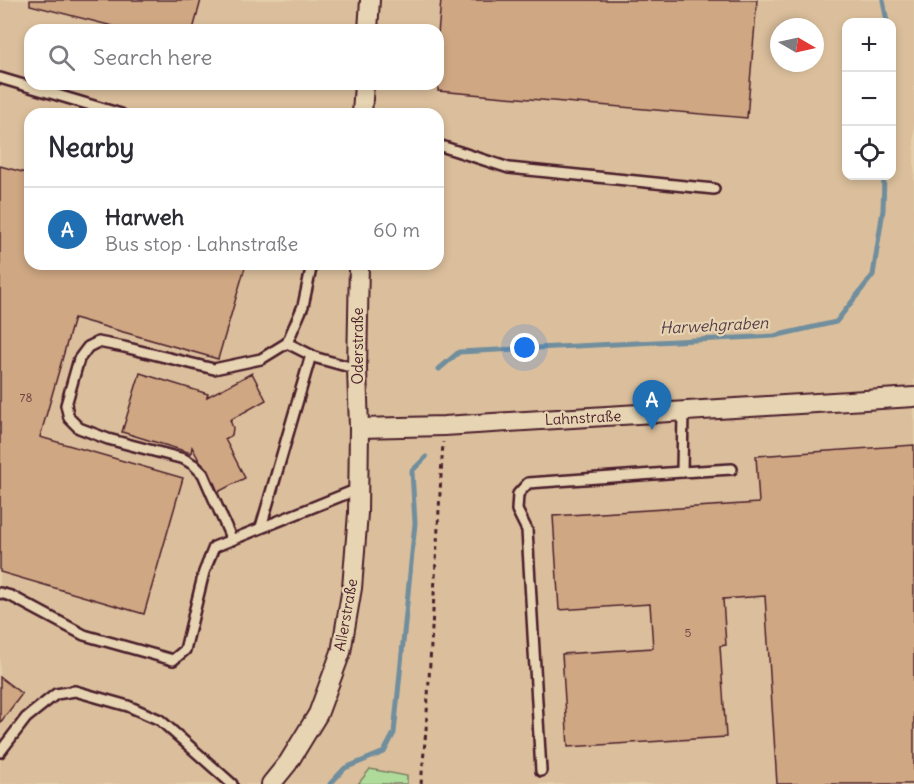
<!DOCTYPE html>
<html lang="en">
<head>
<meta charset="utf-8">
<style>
	body { margin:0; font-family:Delius,sans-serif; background:#f2f2f3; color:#2b2b33 }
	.controls { position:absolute; right:18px; top:18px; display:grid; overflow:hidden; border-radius:12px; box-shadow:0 3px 9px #0003 }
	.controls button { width:54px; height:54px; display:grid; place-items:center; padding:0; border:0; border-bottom:2px solid #e1e1e2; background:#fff; color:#2b2b33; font:30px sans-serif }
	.compass { position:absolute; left:770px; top:18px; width:54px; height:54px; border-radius:50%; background:#fff; box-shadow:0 3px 9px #0003; rotate:99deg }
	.you { position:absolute; left:525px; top:348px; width:21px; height:21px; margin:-15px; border:4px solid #fff; border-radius:50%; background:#1a73e8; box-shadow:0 0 0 9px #1a73e833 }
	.badge { display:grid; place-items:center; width:39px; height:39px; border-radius:50%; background:#1f6fb2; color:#fff; font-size:20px; font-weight:700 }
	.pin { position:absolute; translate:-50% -50px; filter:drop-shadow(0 2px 3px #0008) }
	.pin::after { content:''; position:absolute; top:32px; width:21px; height:18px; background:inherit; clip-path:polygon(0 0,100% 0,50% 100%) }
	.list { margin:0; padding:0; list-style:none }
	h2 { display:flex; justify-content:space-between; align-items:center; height:78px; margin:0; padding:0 24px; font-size:26px }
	h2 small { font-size:20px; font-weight:400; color:#7c7c81 }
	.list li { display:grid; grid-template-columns:39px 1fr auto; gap:18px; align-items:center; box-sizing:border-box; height:84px; padding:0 24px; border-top:2px solid #e1e1e2 }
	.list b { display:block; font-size:22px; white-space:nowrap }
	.list p { margin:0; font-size:20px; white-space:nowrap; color:#7c7c81 }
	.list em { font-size:20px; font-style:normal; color:#7c7c81 }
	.icon { flex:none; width:33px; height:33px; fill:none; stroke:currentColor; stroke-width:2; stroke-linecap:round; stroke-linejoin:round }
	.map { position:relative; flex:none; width:914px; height:784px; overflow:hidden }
	.search { position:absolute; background:#fff; box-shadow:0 3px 9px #0003; left:24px; top:24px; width:420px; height:66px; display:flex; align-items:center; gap:15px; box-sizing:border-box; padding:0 21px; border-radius:18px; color:#7c7c81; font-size:22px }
	.panel { position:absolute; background:#fff; box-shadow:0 3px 9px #0003; left:24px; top:108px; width:420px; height:162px; border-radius:18px }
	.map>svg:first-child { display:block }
	.built { fill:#dbbf9c; fill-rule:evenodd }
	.green { fill:#aedb9a; stroke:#7c7d62; stroke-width:1.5 }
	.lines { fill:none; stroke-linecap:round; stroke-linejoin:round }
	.stream { stroke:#708e9d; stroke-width:5 }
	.building { fill:#cfa783; stroke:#4a1f2b; stroke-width:1.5 }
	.lane-casing { stroke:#4a1f2b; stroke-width:14 }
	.street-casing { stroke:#4a1f2b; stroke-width:22 }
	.path { stroke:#4a1f2b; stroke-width:3; stroke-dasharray:4.5 4.5; stroke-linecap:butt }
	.lane { stroke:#e7d4b2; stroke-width:9 }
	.street { stroke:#e7d4b2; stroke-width:18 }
	.labels { text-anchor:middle; stroke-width:4.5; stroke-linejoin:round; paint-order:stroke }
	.number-label { font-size:12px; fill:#6b4141 }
	.street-label { font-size:15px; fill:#4a1f2b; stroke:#e7d4b2 }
	.water-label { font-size:16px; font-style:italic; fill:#543b48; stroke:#e7d4b2 }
</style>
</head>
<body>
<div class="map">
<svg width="914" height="784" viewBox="0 0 914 784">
	<rect width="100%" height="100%" fill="#e4cdaa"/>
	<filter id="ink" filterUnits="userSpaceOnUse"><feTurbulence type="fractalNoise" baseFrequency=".0167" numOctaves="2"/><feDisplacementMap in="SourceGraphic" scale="12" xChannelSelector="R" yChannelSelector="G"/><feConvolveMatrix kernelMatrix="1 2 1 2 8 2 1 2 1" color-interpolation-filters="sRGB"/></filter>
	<g filter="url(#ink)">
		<path class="built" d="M0,0H914V784H407V776L370,769L357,784H0ZM846,22H892V176H846ZM779,27H815V63H779ZM30,30H438V84H30ZM30,114H438V264H30Z"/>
		<polygon class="green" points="370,769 407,776 407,784 358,784"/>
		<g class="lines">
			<g class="stream">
				<polyline points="883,0 887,22"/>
				<polyline points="439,369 459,352 774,336 836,322 873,275 883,210 884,176"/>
				<polyline points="330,784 345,768 384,752 394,733 415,523 412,471 426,457"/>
			</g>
		</g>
		<g class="building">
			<polygon points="30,0 201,0 193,30 128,30 30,5"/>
			<polygon points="441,0 757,0 747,118 438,91 438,34"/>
			<polygon points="0,166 30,174 30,264 246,264 218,359 74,318 40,437 183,478 144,614 0,572"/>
			<polygon points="140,373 208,394 207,397 252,373 266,400 230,420 233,428 232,435 225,439 245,478 218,492 209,471 200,462 192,447 191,453 122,432"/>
			<polygon points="914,445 914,784 777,784 765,596 723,599 726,645 720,646 726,737 568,747 562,654 653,648 650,604 559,610 553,516 759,503 756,456"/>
			<polygon points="0,677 22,694 0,723"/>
		</g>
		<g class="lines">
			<g class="lane-casing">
				<g id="lane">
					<polyline points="0,78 121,114"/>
					<polyline points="438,145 509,168 714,189"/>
					<polyline points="287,343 317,358 357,369"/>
					<polyline points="682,472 683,412"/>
					<polyline points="261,527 311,355"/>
					<polyline points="232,540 203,474 194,465 184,459 108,439 79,428 69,418 66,405 79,359 88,347 98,342 124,347 214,369 261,359 287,343 303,306 312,264"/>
					<polyline points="0,593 11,596 84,635 173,660 185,650 204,572 214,547 358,489"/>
					<polyline points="0,752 26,718 56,694 75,691 128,706 160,720 232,784"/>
					<polyline points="541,771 527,530 517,510 518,494 528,483 682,472 732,469"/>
				</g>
			</g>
			<g class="street-casing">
				<g id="street">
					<polyline points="368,30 370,0"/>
					<polyline points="362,114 364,84"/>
					<polyline points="359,428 444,426 914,397"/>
					<polyline points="271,784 288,763 318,714 341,652 352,588 358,513 359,428 357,369 359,264"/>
				</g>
			</g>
			<polyline class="path" points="421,784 426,730 443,442"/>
			<use href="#lane" class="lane"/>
			<use href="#street" class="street"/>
		</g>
	</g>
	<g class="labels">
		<g class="number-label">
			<text x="26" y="402">78</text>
			<text x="688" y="637">5</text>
		</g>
		<g class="street-label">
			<text transform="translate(358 346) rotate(-90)" y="5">Oderstraße</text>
			<text transform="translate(583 418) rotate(-3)" y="5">Lahnstraße</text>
			<text transform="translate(346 615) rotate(-80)" y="5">Allerstraße</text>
		</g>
		<g class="water-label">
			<text transform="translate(714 325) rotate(-3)" y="6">Harwehgraben</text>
		</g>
	</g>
</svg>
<div class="controls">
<button>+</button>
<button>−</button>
<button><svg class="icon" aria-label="locate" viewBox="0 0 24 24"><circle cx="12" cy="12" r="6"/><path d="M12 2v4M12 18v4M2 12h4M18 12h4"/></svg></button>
</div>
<svg class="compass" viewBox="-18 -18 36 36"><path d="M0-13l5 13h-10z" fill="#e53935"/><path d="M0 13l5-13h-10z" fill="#7c7c81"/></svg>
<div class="you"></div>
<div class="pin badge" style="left:652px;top:430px">A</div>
<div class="search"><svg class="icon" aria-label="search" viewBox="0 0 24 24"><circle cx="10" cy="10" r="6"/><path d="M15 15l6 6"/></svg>Search here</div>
<section class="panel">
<h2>Nearby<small></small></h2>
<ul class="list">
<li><span class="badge">A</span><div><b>Harweh</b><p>Bus stop · Lahnstraße</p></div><em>60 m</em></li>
</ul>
</section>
</div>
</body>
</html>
